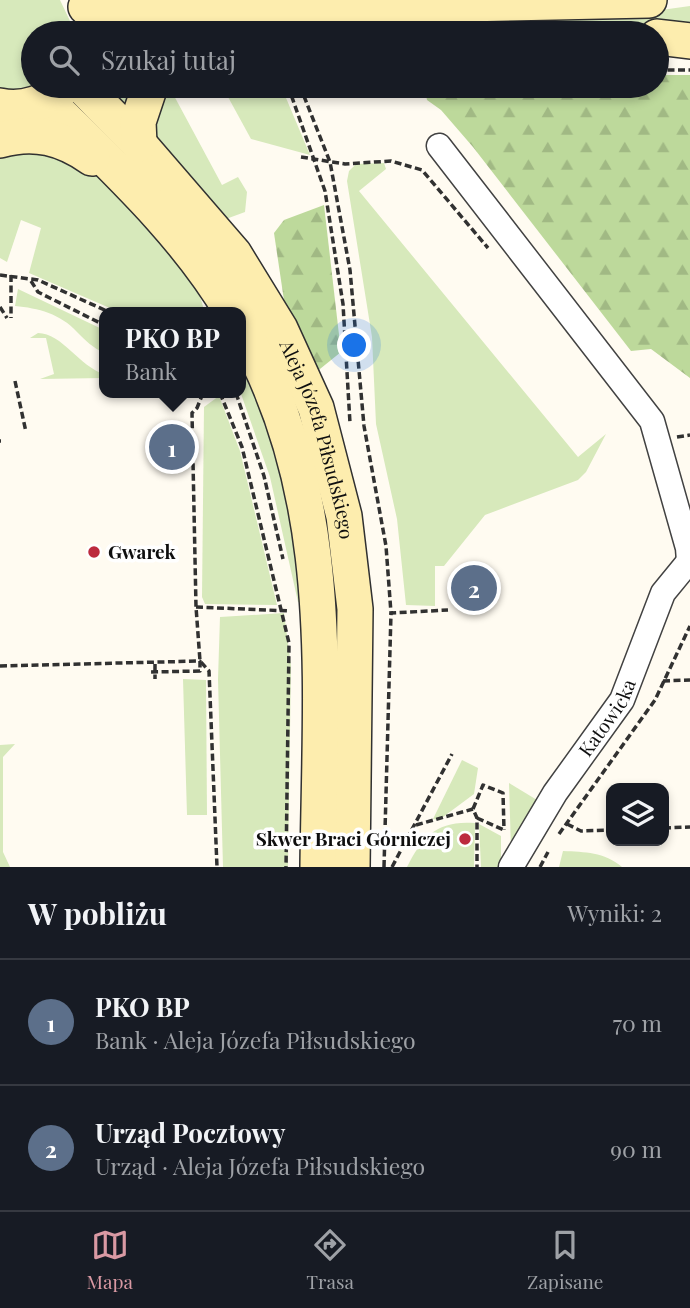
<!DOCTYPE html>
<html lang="pl">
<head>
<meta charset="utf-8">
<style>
	body { margin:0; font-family:"Playfair Display",serif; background:#242831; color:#f1f3f6 }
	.controls { position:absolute; right:21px; bottom:21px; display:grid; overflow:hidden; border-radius:14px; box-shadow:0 4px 10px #0003 }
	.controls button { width:63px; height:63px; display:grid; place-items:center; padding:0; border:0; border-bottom:2px solid #363941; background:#171b24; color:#f1f3f6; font:35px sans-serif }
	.you { position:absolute; left:355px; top:346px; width:24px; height:24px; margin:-18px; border:5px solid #fff; border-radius:50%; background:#1a73e8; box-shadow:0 0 0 10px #1a73e833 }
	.badge { display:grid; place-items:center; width:46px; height:46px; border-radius:50%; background:#d999a3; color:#fff; font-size:23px; font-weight:700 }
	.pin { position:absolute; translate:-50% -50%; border:4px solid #fff; box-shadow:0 2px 7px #0006 }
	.popup { position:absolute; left:99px; top:307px; width:147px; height:91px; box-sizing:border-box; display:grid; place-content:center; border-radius:14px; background:#171b24; filter:drop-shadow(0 2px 5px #0005); font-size:23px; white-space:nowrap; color:#9ea1a6 }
	.popup b { font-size:26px; color:#f1f3f6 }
	.popup::after { content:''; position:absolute; left:50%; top:100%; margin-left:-14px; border:14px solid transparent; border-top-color:#171b24 }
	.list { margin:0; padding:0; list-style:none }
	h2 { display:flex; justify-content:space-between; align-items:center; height:91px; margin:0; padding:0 28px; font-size:30px }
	h2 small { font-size:23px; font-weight:400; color:#9ea1a6 }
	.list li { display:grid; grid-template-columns:46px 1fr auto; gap:21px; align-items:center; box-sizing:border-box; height:126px; padding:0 28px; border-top:2px solid #363941 }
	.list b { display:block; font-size:26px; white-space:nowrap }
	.list p { margin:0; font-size:23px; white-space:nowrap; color:#9ea1a6 }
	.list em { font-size:23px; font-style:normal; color:#9ea1a6 }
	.icon { flex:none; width:38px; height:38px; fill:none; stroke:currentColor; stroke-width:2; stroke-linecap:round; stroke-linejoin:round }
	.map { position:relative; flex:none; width:690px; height:867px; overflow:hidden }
	.search { position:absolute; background:#171b24; box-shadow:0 4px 10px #0003; left:21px; right:21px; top:21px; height:77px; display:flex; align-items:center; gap:18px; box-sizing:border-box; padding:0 24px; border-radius:38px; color:#9ea1a6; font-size:26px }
	.sheet { height:343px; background:#171b24 }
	nav { display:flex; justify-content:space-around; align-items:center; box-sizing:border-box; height:98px; border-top:2px solid #363941; background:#171b24; font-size:19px; color:#9ea1a6 }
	nav a { display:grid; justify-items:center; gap:4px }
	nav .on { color:#d999a3 }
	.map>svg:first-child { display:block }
	.grass { fill:#d7e9bb }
	.forest { fill:url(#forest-firs) }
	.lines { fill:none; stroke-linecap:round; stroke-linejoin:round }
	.street-casing { stroke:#424242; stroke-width:27 }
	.secondary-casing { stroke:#313131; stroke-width:38 }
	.path { stroke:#313131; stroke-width:3.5; stroke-dasharray:7 3.5; stroke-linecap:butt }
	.street { stroke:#fff; stroke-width:24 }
	.secondary { stroke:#fdedae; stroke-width:35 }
	.path-bridge { stroke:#313131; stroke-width:3.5; stroke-dasharray:7 3.5; stroke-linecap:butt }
	.poi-dot { fill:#bc2a3e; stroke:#fff; stroke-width:2.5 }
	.labels { text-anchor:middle; stroke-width:7; stroke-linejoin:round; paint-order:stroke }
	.street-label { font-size:19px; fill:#0f0f0f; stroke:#fff }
	.poi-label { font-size:19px; font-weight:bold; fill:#0f0f0f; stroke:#fff; text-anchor:start }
</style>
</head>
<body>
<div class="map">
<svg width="690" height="867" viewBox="0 0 690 867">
	<defs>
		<pattern id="forest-firs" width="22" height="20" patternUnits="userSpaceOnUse" patternTransform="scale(1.75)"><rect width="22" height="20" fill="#bdd99b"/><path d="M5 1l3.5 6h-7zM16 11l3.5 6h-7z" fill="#a1b984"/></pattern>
	</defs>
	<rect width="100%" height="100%" fill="#fffbf1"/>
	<g class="grass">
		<polygon points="0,0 60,0 70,21 70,33 33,33 33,86 40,86 22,92 0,92"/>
		<polygon points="690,6 690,28 611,26 293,30 292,20 654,11"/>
		<polygon points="268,19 268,31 106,33 104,23"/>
		<polygon points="101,86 141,86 131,119"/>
		<polygon points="159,86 183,86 172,92 222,185 238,177 247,192 245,212 226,219 154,143 151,108"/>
		<polygon points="222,86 281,86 310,155 251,139"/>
		<path d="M0,146C16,148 69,149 80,155C116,176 200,270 204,312H119L29,273L41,228L21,220L7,262L0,258Z"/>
		<polygon points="384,163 386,169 359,191 578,457 606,434 586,472 578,480 485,515 444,566 435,566 435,606 406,605 397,519 376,424 372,337 347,181 349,171 356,164"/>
		<path d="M18,289L104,330V353C92,347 86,341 77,332C61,314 38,308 15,306Z"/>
		<path d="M38,333C62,333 80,367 104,374V378L40,379L54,374L46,338H30Z"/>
		<polygon points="240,350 289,480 303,603 298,602 270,477 240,391"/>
		<polygon points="219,396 240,451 277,605 205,604 202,597 204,407"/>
		<polygon points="284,613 291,666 288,867 223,867 218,679 220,617"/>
		<polygon points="183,679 206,680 207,815 187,815"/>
		<polygon points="15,744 3,757 3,852 10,867 0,867 0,745"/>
		<polygon points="462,760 478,768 474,794 439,820 433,819"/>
		<polygon points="509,783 537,800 511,850"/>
		<path d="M475,823L474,867H407C422,836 438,820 475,823Z"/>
		<polygon points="479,824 501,836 501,867 481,867"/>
		<path d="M563,851C585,852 604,852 622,867H559Z"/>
	</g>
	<g class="forest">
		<polygon points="657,75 690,75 690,378 651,349 631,351 473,147 441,110 427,100 424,86 657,86"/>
		<polygon points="324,205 341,352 315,373 285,307 274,233 284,220"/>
	</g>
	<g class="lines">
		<g class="street-casing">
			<g id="street">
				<polyline points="439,146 652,421 688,548 689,561"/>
				<path id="s1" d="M511,867L555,793L622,700L663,593L690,560"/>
			</g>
		</g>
		<g class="secondary-casing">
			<g id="secondary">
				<polyline points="86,7 133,11 649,0"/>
				<polyline points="657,37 690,41"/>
				<path id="s2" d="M82,86L139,144L234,254L280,329L316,408L344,516L355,609L352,867"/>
				<path d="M46,100C113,167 184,231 232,312"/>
				<path d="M0,106C23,111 48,102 64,87"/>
				<path d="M0,140C35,130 63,138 92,158"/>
				<polyline points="139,144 138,122 150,86"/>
				<path d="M240,326C338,493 320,681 318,867"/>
			</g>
		</g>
		<g class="path">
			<polyline points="657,70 690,70"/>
			<polyline points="288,86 325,191 343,304 350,423"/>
			<polyline points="300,86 330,162 350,270 364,426 386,546 391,613 448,610"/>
			<polyline points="301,157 345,164 391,161 422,170 488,248"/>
			<polyline points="0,275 38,280 109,312"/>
			<polyline points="11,275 11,318"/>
			<polyline points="31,281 38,292 104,325"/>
			<polyline points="0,307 7,318"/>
			<polyline points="15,381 26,432"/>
			<polyline points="203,393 197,408 192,413 196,607 200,661 209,671 217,867"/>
			<polyline points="220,393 242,447 289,643 286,867"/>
			<polyline points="236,393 264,476 283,559"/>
			<polyline points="677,437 690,435"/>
			<polyline points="0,441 1,441"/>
			<polyline points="196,607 290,611"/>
			<polyline points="0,666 200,661 200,671 150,672"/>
			<polyline points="663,681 690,680"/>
			<polyline points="473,809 483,785 503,793 504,830"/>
			<polyline points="477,818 504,830"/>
			<polyline points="567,824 581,831 611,830"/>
			<polyline points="416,825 473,809 477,818 477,867"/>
			<polyline points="664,828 690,827"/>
			<polyline points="559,834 655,700 690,626"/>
			<polyline points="384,867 391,613"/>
			<polyline points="392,867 452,754"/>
			<polyline points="540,867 548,852"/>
		</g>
		<use href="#street" class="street"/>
		<use href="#secondary" class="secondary"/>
		<polyline class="path-bridge" points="155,664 155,679"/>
	</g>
	<g class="poi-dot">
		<circle cx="94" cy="552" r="7"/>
		<circle cx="465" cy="839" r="7"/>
	</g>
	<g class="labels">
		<g class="street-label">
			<text dy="7" stroke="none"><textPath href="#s2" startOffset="432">Aleja Józefa Piłsudskiego</textPath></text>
			<text dy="7" stroke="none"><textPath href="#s1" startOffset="178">Katowicka</textPath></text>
		</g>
		<g class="poi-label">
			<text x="108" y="559">Gwarek</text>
			<text x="451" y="846" text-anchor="end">Skwer Braci Górniczej</text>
		</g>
	</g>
</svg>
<div class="controls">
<button><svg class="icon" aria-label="layers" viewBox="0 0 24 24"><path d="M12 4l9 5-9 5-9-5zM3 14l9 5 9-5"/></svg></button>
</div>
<div class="you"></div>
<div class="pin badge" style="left:172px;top:447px;background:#5c6f8a">1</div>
<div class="popup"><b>PKO BP</b>Bank</div>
<div class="pin badge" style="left:474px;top:588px;background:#5c6f8a">2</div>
<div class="search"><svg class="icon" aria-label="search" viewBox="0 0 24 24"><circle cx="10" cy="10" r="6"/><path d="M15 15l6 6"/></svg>Szukaj tutaj</div>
</div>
<section class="sheet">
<h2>W pobliżu<small>Wyniki: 2</small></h2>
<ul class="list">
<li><span class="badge" style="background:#5c6f8a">1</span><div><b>PKO BP</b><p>Bank · Aleja Józefa Piłsudskiego</p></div><em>70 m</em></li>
<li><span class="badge" style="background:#5c6f8a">2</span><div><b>Urząd Pocztowy</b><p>Urząd · Aleja Józefa Piłsudskiego</p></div><em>90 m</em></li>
</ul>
</section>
<nav>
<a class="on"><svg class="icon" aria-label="map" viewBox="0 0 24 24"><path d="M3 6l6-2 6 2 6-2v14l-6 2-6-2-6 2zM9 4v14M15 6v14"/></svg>Mapa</a>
<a><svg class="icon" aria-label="directions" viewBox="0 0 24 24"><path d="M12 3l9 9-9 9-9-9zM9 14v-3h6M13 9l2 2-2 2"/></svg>Trasa</a>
<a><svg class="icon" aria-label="saved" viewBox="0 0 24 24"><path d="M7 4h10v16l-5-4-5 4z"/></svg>Zapisane</a>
</nav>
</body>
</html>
